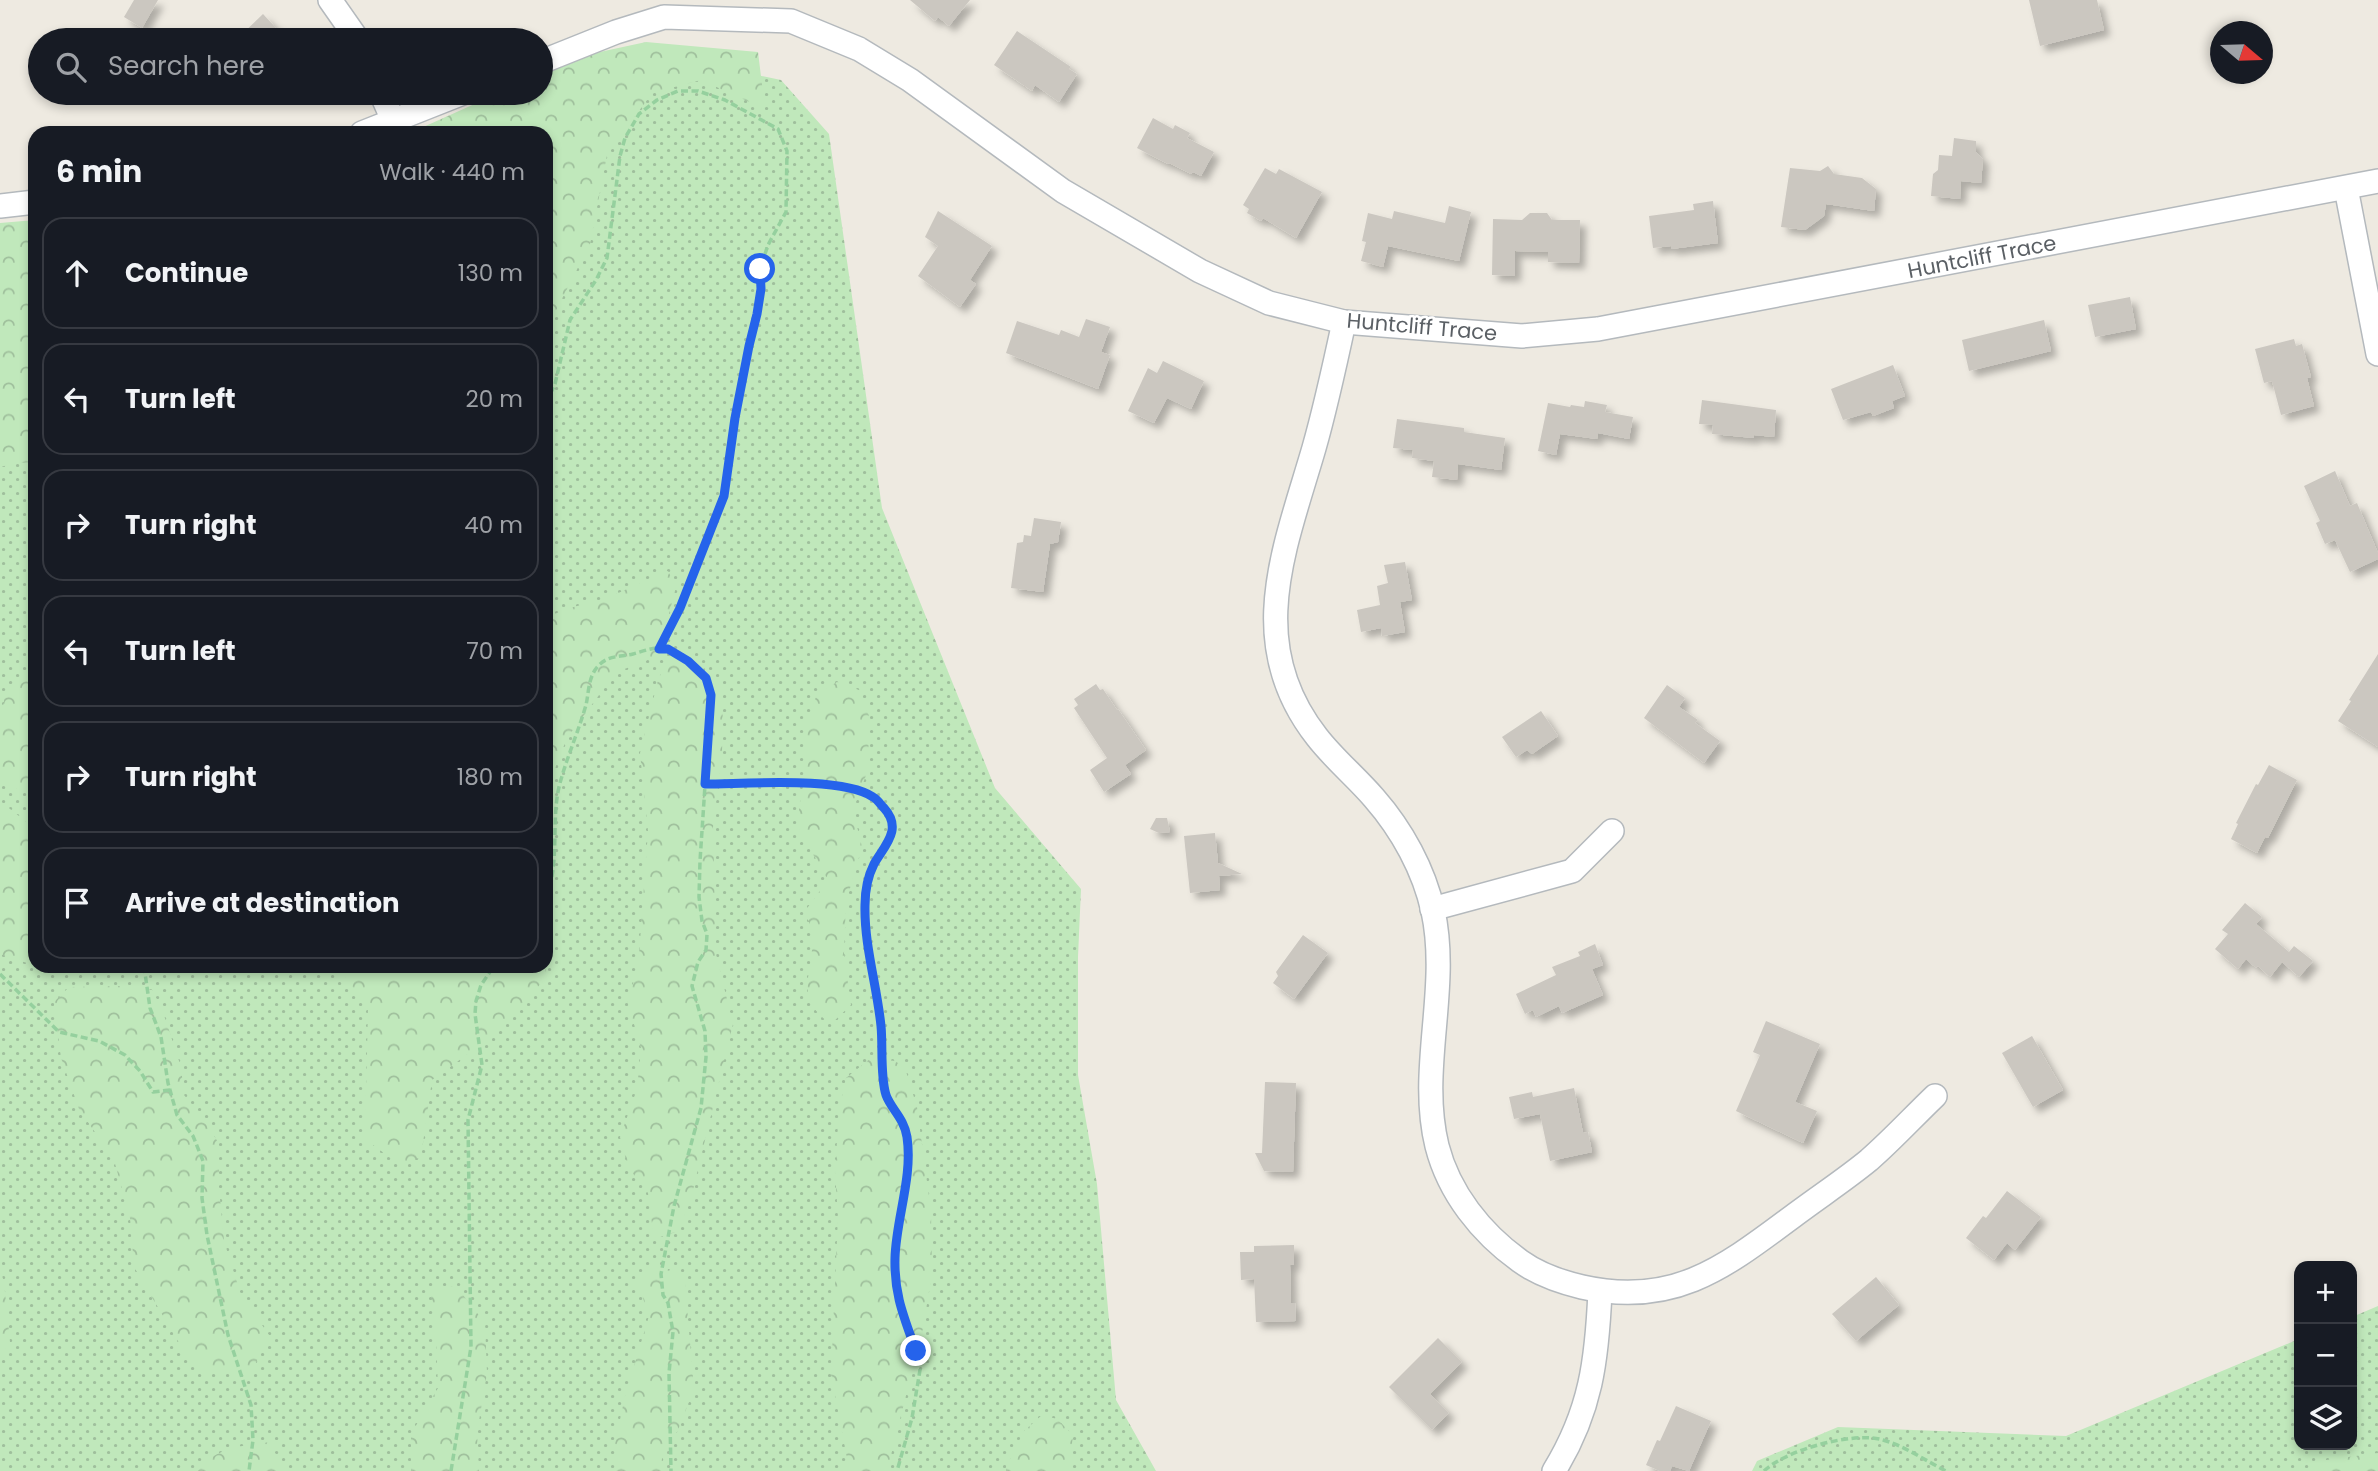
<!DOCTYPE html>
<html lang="en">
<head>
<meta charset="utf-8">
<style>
	body { margin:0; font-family:Poppins,sans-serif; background:#242831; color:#f1f3f6 }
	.controls { position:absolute; right:21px; bottom:21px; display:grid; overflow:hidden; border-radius:14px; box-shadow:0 4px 10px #0003 }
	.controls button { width:63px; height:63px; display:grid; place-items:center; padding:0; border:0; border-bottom:2px solid #363941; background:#171b24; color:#f1f3f6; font:35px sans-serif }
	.compass { position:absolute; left:2210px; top:21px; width:63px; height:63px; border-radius:50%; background:#171b24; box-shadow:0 4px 10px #0003; rotate:109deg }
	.stop { position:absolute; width:21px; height:21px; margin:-16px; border:5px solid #2563eb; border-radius:50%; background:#fff }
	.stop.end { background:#2563eb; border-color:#fff; box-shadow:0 2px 7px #0008 }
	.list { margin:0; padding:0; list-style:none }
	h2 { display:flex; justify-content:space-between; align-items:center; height:91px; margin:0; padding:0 28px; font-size:30px }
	h2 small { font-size:23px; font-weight:400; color:#9ea1a6 }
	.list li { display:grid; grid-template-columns:46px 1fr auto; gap:21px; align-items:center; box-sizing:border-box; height:112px; margin:0 14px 14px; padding:0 14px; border:2px solid #363941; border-radius:21px }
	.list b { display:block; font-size:26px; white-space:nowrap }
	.list em { font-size:23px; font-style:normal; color:#9ea1a6 }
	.icon { flex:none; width:38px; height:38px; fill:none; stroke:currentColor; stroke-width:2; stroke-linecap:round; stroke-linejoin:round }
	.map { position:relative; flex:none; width:2378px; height:1471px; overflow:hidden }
	.search { position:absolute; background:#171b24; box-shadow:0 4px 10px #0003; left:28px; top:28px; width:525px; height:77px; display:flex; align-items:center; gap:18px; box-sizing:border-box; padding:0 24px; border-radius:38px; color:#9ea1a6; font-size:26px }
	.panel { position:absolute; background:#171b24; box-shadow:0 4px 10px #0003; left:28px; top:126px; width:525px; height:847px; border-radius:21px }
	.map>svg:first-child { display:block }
	.grass { fill:url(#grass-dots) }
	.forest { fill:url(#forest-crowns) }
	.building { fill:#cbc7c0; filter:url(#shadow) }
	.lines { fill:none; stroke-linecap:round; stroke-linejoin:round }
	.minor-casing { stroke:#b4b9bd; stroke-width:26 }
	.path { stroke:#95d09e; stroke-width:3.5; stroke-dasharray:7 3.5; stroke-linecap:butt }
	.minor { stroke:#fff; stroke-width:23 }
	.route { stroke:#2563eb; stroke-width:9 }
	.labels { text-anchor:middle; stroke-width:5; stroke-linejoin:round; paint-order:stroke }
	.street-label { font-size:21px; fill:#5a5f64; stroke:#fff }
</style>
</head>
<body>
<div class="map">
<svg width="2378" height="1471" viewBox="0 0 2378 1471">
	<defs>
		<pattern id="grass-dots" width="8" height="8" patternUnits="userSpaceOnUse" patternTransform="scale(1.75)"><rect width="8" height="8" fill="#c0e8bb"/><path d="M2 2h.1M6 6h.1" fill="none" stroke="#9fbf9c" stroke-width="1.8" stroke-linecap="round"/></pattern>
		<pattern id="forest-crowns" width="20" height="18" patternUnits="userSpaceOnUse" patternTransform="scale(1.75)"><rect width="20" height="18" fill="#c0e8bb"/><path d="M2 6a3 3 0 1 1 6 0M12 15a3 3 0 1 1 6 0" fill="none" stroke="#9fbf9c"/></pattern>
		<filter id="shadow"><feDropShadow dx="6" dy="6" stdDeviation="3.5" flood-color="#0004"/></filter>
	</defs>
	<rect width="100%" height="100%" fill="#eeeae1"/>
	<g class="grass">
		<polygon points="683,60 781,80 829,134 882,508 995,788 1081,889 1078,957 1078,1075 1097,1184 1116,1400 1156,1471 0,1471 0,460 35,455 35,966 546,966 546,307 613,109"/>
		<polygon points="2378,1306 2378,1471 1752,1471 1757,1461 1838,1427 2066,1436 2299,1339 2299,1445 2352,1445 2352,1317"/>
	</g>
	<g class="forest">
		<polygon points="646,42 758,52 765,109 701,80 652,93 607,155 590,244 546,330 546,133 410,133 499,93 541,93 541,73 572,58"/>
		<polygon points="35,220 35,462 17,463 0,467 0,223"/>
		<path d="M668,571L676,587L658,656L622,670L605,687L567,738L547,789L546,798V619C565,606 587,605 608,597C628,590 647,578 668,571Z"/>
		<polygon points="694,655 723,692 722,755 713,827 716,954 733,1024 692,1194 679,1231 654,1239 648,1193 628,1167 620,1137 637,1089 641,1048 627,1000 638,969 648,831 640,753 658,680 667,661"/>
		<polygon points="25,679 35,683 35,792 21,792 0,778 0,721 5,696"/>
		<path d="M837,682L859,690L869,716L868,770L853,810L862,847L846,902L844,953L851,1005L831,1024C790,996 816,971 812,933C811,926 807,918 805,911L828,880L800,832L799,808L807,764L804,730L817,694Z"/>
		<polygon points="0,801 29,824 35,839 35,964 33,965 0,954"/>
		<polygon points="341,966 546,966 545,979 494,1035 432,1080 421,1157 400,1165 365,1139 368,1007 343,975"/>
		<polygon points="120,986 152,990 162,1009 181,1067 184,1095 204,1119 219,1144 219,1188 224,1241 241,1295 269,1335 252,1371 203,1372 185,1353 134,1267 130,1218 114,1160 79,1109 61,1058 54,1002 69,987"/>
		<polygon points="871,1058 895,1061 905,1068 917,1107 931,1212 932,1273 923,1328 887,1471 841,1471 847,1458 831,1374 838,1217 835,1172 839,1110 846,1078"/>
		<polygon points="654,1265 678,1272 685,1284 694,1389 678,1430 662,1458 661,1471 616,1471 615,1443 625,1396 649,1316 637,1280"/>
		<polygon points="0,1269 4,1282 10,1342 0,1356"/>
		<polygon points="456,1286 485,1323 487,1373 477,1433 479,1471 411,1471 411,1434 438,1388 436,1339 431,1290"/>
		<polygon points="1042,1415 1057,1419 1073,1435 1069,1471 1006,1471 1006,1467 1024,1431"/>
		<path d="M271,1442L282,1471H198C215,1447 244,1445 271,1442Z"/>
		<polygon points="2378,1453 2378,1471 2308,1471 2326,1460"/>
	</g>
	<g class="building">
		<polygon points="134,0 158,0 142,28 124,17"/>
		<polygon points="910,0 970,0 949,26 938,17 935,21"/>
		<polygon points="2029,0 2097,0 2104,30 2040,46"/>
		<polygon points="263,14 287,40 236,40"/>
		<polygon points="1017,31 1071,67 1069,69 1077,74 1059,102 1035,85 1032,91 994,65"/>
		<polygon points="1153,118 1173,129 1175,125 1190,133 1187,138 1214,152 1201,176 1193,172 1191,174 1169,163 1168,164 1137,148"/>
		<polygon points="1954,138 1976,141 1976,152 1983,159 1981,183 1961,181 1960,199 1931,196 1933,174 1938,170 1939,155 1952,156"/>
		<polygon points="1828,166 1834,174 1862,178 1876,189 1874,211 1826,204 1824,216 1805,230 1781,227 1790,168 1820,171"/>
		<polygon points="1265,168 1276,174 1279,169 1322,192 1296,238 1263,218 1261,221 1247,213 1249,209 1243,205"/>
		<polygon points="1713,201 1718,243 1671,249 1671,246 1653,248 1649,216 1694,210 1693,204"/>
		<polygon points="1449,206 1471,212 1459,261 1388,246 1383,267 1361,261 1366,242 1362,241 1368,213 1392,219 1394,211 1445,223"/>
		<polygon points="938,211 992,246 970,280 976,284 960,307 918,276 938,246 925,237"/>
		<polygon points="1530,213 1547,213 1552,220 1580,220 1579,263 1548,262 1548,252 1515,251 1515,276 1492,275 1493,219 1522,220"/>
		<polygon points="2130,297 2136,329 2095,337 2088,305"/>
		<polygon points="1086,319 1110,327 1101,352 1110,355 1098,389 1006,353 1017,321 1059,335 1061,330 1079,337"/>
		<polygon points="2044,320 2051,351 1969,371 1962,340"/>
		<polygon points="2294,339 2296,346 2302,344 2311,377 2307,378 2314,406 2281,415 2272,381 2264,383 2255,349"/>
		<polygon points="1163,361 1204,381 1191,409 1167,398 1154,423 1128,411 1148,368 1157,373"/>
		<polygon points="1893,365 1905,396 1892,401 1894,408 1873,416 1871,412 1843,420 1831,389"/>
		<polygon points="1702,400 1776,410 1774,437 1754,435 1754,438 1712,434 1713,425 1699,424"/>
		<polygon points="1585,401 1607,405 1605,412 1633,417 1629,439 1598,433 1597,439 1560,434 1556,455 1538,451 1548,403 1570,407 1571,405 1584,407"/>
		<polygon points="1397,419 1464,428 1464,432 1505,438 1501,470 1458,464 1457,480 1432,477 1434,461 1412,458 1413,450 1393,448"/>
		<polygon points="2335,471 2350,506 2357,503 2378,553 2378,559 2350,572 2335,540 2325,544 2316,523 2320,521 2304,486"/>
		<polygon points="1034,518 1061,522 1058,542 1050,544 1043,592 1011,588 1017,543 1023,542 1024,535 1031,536"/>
		<polygon points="1405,562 1412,600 1400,602 1405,632 1382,636 1381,628 1361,632 1357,610 1380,605 1377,586 1388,583 1384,565"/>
		<polygon points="2378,654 2378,747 2338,721 2351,701 2349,700"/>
		<polygon points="1096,684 1100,690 1103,689 1117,710 1118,709 1146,750 1125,765 1131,774 1104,792 1090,770 1107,758 1074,708 1078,705 1074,699"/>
		<polygon points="1667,685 1685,698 1679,707 1698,720 1695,723 1720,741 1704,763 1644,718"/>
		<polygon points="1541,711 1558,736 1532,754 1527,750 1516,757 1502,737"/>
		<polygon points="2269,765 2297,780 2268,838 2265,837 2257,853 2231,839 2238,824 2236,823 2256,784 2258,785"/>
		<polygon points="1156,818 1167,818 1170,832 1159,833 1150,829"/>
		<polygon points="1215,833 1218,863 1242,874 1219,876 1220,890 1190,893 1184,836"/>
		<polygon points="2245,903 2262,917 2256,924 2289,952 2294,946 2313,961 2299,977 2282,962 2270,977 2258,966 2256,968 2246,959 2238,969 2215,949 2228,934 2222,930"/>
		<polygon points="1303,935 1328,953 1294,999 1273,983 1278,976 1276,972"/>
		<polygon points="1595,944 1603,965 1592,969 1603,995 1562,1013 1559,1006 1536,1017 1533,1010 1525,1014 1516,994 1556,975 1552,967 1580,956 1578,952"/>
		<polygon points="1766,1021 1820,1044 1795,1102 1817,1111 1803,1143 1736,1111 1760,1055 1753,1052"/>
		<polygon points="2032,1036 2063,1090 2033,1107 2002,1053"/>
		<polygon points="1265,1082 1296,1083 1293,1172 1264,1171 1255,1153 1262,1153"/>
		<polygon points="1574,1088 1583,1133 1588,1132 1592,1152 1550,1161 1540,1114 1514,1119 1509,1097 1532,1092 1533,1097"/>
		<polygon points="2007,1191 2041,1217 2015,1250 2007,1243 1994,1260 1966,1238 1983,1216 1986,1218"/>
		<polygon points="1294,1245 1294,1265 1290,1265 1291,1303 1295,1303 1296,1321 1256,1322 1254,1279 1241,1280 1240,1252 1254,1252 1254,1246"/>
		<polygon points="1876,1277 1899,1305 1856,1341 1832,1314"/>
		<polygon points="1438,1338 1462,1362 1430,1394 1449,1413 1432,1430 1389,1387"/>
		<polygon points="1676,1406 1711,1421 1689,1471 1672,1466 1670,1471 1660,1471 1646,1465 1657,1440 1660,1441"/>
	</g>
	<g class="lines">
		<g class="minor-casing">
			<g id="minor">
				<polyline points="330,0 358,40"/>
				<polyline points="541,62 616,32 664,17 791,21 859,49 910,80 1063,191 1200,271 1269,303 1344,322 1522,336 1598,329 2378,181"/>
				<polyline points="381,93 393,120"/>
				<polyline points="362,133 463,93"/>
				<polyline points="2346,188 2378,354"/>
				<polyline points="0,206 35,202"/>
				<path d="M1344,322C1335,364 1326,406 1314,448C1285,548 1243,643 1317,737C1334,759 1356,777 1374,798C1402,830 1424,870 1433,911C1450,989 1418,1069 1437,1146C1449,1193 1481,1233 1520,1261C1538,1274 1561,1282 1582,1287C1675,1308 1726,1266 1796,1214C1820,1196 1846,1179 1869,1160C1892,1140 1913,1117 1935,1096"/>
				<polyline points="1432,909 1572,871 1612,831"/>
				<path d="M1554,1471C1591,1411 1597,1360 1600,1291"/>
			</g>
		</g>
		<g class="path">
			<polyline points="546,403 555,384 570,320 596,280 607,258 620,156 625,138 639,114 657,100 678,91 698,91 725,100 778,129 787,151 786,212 768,245 760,269 761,290 757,314 749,346 735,418 724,496 680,608 659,649"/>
			<polyline points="705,784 819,784 853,788 873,797 888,813 893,826 892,835 874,865 868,882 865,904 866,931 878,1001 886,1096 901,1119 907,1137 907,1162 895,1258 897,1299 916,1351 920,1370 912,1418 897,1471"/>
			<path d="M546,897C560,864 551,822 559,787C566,759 578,733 586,705C589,692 588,676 599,665C609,655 621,657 633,654C644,651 659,645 670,649C690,657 705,676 711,695L700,861L699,897L702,921L707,934L706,950L698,962L692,986L705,1031L706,1057L701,1108L674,1206L661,1274L663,1295L668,1303L673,1332L669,1373L671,1471"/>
			<polyline points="144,966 150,1008 161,1037 168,1083 177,1115 193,1136 203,1161 202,1198 207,1235 228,1335 251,1405 253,1440 249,1471"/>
			<polyline points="0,974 59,1032 99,1041 125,1055 140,1071 153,1092 170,1090"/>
			<polyline points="451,1471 471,1347 468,1120 482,1065 475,1014 476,1001 481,985 494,966"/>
			<path d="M1764,1471C1786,1450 1853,1431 1883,1440C1905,1446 1926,1461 1946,1471"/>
		</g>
		<use href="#minor" class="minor"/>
	</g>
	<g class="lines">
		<path class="route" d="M760,269L761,289L757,314L749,346L735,418L724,496L680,608L659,649H668L688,661L706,678L711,695L705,784C745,784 842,776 873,797C877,799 881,805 884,808C903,829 885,845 874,864C868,876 865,892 865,905C864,945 877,986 881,1026C883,1046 880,1076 886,1095C891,1109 904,1118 907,1137C913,1177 896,1219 895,1258C894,1295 904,1317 916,1351"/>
	</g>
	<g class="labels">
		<g class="street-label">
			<text transform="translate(1982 257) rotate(-11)" y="7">Huntcliff Trace</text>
			<text transform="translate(1422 327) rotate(5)" y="7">Huntcliff Trace</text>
		</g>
	</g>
</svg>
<div class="controls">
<button>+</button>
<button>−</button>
<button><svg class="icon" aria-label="layers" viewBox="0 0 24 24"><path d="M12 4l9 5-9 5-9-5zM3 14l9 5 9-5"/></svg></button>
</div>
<svg class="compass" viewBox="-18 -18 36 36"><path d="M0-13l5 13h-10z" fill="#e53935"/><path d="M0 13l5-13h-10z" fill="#9ea1a6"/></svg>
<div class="stop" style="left:760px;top:269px"></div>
<div class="stop end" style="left:916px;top:1351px"></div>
<div class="search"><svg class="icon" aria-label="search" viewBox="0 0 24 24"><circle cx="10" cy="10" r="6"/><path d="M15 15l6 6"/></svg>Search here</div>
<section class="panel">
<h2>6 min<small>Walk · 440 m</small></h2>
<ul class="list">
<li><svg class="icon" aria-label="ahead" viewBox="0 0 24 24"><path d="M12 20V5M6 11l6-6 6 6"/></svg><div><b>Continue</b></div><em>130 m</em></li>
<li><svg class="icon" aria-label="left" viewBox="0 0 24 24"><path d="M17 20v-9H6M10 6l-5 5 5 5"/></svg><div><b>Turn left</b></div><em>20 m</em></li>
<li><svg class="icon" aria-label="right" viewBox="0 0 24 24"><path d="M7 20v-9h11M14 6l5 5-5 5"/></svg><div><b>Turn right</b></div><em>40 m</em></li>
<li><svg class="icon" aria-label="left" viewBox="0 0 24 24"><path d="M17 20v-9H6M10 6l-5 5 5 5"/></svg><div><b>Turn left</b></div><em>70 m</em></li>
<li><svg class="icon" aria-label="right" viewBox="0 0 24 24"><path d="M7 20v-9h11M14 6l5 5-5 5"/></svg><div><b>Turn right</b></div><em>180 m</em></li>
<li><svg class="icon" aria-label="arrive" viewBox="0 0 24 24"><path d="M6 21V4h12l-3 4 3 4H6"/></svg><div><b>Arrive at destination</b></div></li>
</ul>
</section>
</div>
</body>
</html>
